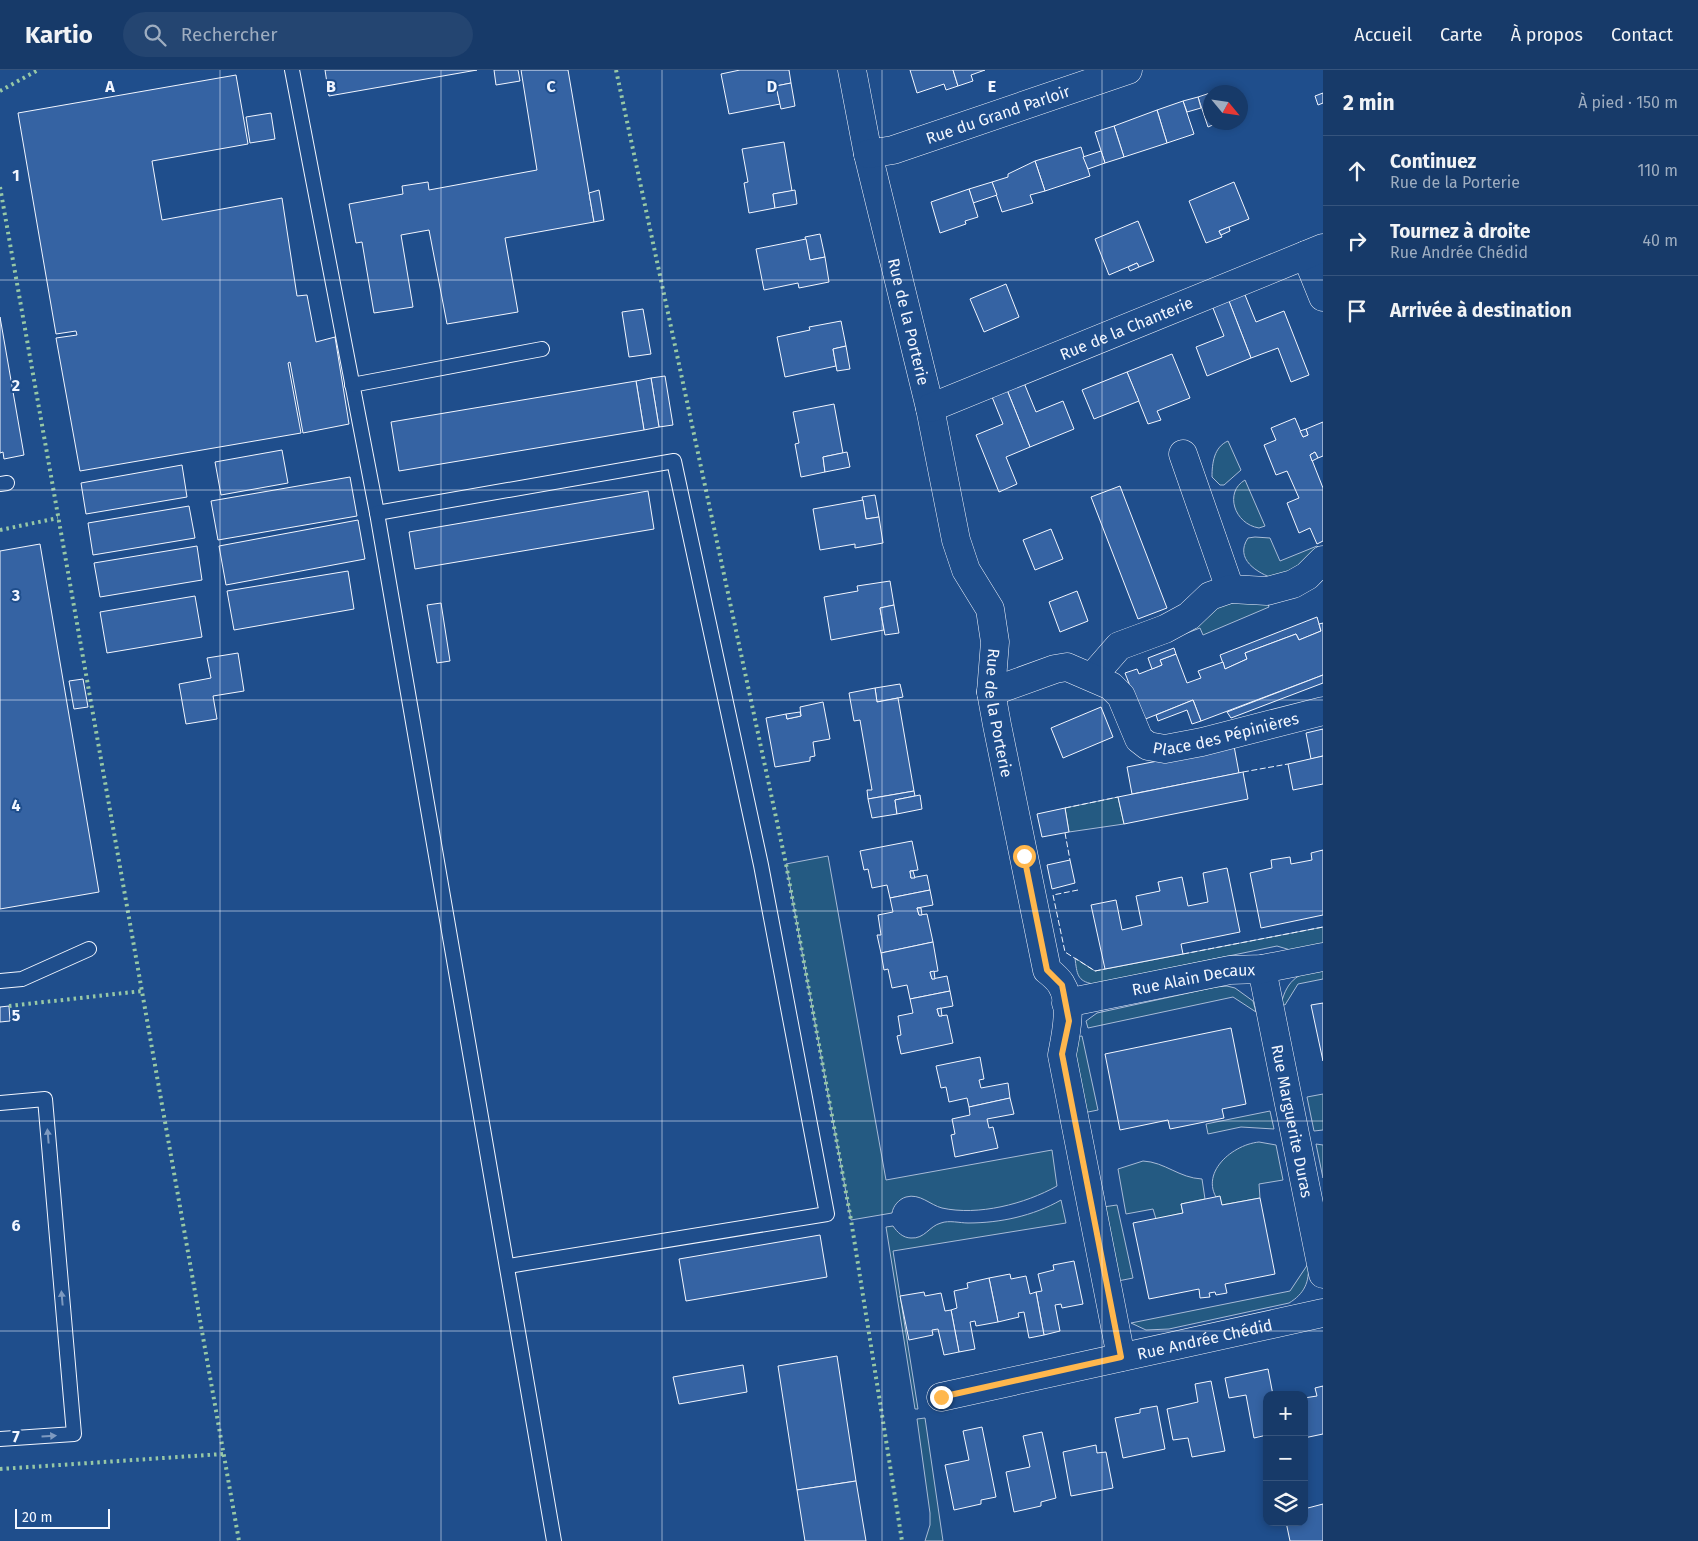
<!DOCTYPE html>
<html lang="fr">
<head>
<meta charset="utf-8">
<style>
	body { margin:0; font-family:"Fira Sans",sans-serif; background:#244571; color:#f1f3f6 }
	.controls { position:absolute; right:15px; bottom:15px; display:grid; overflow:hidden; border-radius:10px; box-shadow:0 2px 8px #0003 }
	.controls button { width:45px; height:45px; display:grid; place-items:center; padding:0; border:0; border-bottom:1px solid #36547d; background:#173a69; color:#f1f3f6; font:25px sans-serif }
	.compass { position:absolute; left:1203px; top:15px; width:45px; height:45px; border-radius:50%; background:#173a69; box-shadow:0 2px 8px #0003; rotate:119deg }
	.scale { position:absolute; left:15px; bottom:12px; width:95px; box-sizing:border-box; padding-left:5px; border:2px solid #f2f6ff; border-top:0; font-size:14px; line-height:18px; white-space:nowrap; color:#f2f6ff; -webkit-text-stroke:4px #1f4e8c; paint-order:stroke }
	.stop { position:absolute; width:15px; height:15px; margin:-11px; border:4px solid #ffb74d; border-radius:50%; background:#fff }
	.stop.end { background:#ffb74d; border-color:#fff; box-shadow:0 1px 5px #0008 }
	.list { margin:0; padding:0; list-style:none }
	h2 { display:flex; justify-content:space-between; align-items:center; height:65px; margin:0; padding:0 20px; font-size:21px }
	h2 small { font-size:16px; font-weight:400; color:#9eadc0 }
	.list li { display:grid; grid-template-columns:32px 1fr auto; gap:15px; align-items:center; box-sizing:border-box; height:70px; padding:0 20px; border-top:1px solid #36547d }
	.list b { display:block; font-size:19px; white-space:nowrap }
	.list p { margin:0; font-size:16px; white-space:nowrap; color:#9eadc0 }
	.list em { font-size:16px; font-style:normal; color:#9eadc0 }
	.icon { flex:none; width:28px; height:28px; fill:none; stroke:currentColor; stroke-width:2; stroke-linecap:round; stroke-linejoin:round }
	.map { position:relative; flex:none; width:1323px; height:1471px; overflow:hidden }
	header { display:flex; align-items:center; gap:30px; box-sizing:border-box; height:70px; padding:0 25px; background:#173a69; border-bottom:1px solid #36547d }
	header strong { font-size:24px }
	nav { display:flex; gap:28px; margin-inline-start:auto; font-size:18px }
	.search { width:350px; height:45px; background:#244571; display:flex; align-items:center; gap:12px; box-sizing:border-box; padding:0 18px; border-radius:28px; color:#9eadc0; font-size:19px }
	main { display:flex }
	aside { flex:1; background:#173a69 }
	.map>svg:first-child { display:block }
	.green { fill:#245a82; stroke:#a8bbd7 }
	.building { fill:#3563a3; stroke:#f2f6ff }
	.lines { fill:none; stroke-linecap:round; stroke-linejoin:round }
	.lane-casing { stroke:#f2f6ff; stroke-width:16 }
	.street-casing { stroke:#f2f6ff; stroke-width:29 }
	.lane { stroke:#1f4e8c; stroke-width:14 }
	.street { stroke:#1f4e8c; stroke-width:28 }
	.hedge { stroke:#97c8a6; stroke-width:4; stroke-dasharray:2.5 4; stroke-linecap:butt }
	.fence { stroke:#f2f6ff; stroke-width:1; stroke-dasharray:6 2.5; stroke-linecap:butt }
	.oneway { fill:#7e9ac0 }
	.route { stroke:#ffb74d; stroke-width:6 }
	.grid { fill:none; stroke:#f2f6ff; stroke-width:1; stroke-opacity:0.55 }
	.labels { text-anchor:middle; stroke-width:4; stroke-linejoin:round; paint-order:stroke }
	.street-label { font-size:16px; fill:#f2f6ff; stroke:#1f4e8c }
	.grid-label { font-size:16px; text-anchor:middle; font-weight:bold; fill:#f2f6ff; stroke:#1f4e8c; stroke-width:4; stroke-linejoin:round; paint-order:stroke }
</style>
</head>
<body>
<header>
<strong>Kartio</strong>
<div class="search"><svg class="icon" aria-label="search" viewBox="0 0 24 24"><circle cx="10" cy="10" r="6"/><path d="M15 15l6 6"/></svg>Rechercher</div>
<nav><a>Accueil</a><a>Carte</a><a>À propos</a><a>Contact</a></nav>
</header>
<main>
<div class="map">
<svg width="1323" height="1471" viewBox="0 0 1323 1471">
	<rect width="100%" height="100%" fill="#1f4e8c"/>
	<g class="green">
		<path d="M1228,371L1241,400L1224,415H1220L1212,407C1212,393 1214,377 1228,371Z"/>
		<path d="M1245,410L1265,456L1259,458C1234,454 1224,422 1245,410Z"/>
		<path d="M1255,467L1270,468L1280,491L1317,476L1320,480L1308,493L1275,509C1257,503 1234,489 1248,468Z"/>
		<polygon points="1266,529 1269,537 1203,565 1200,558 1182,565 1180,561 1210,533"/>
		<polygon points="1118,727 1124,754 1069,762 1065,738"/>
		<path d="M828,786L886,1110L1052,1080L1057,1116C1025,1134 978,1146 942,1138C930,1135 920,1123 906,1127C899,1129 893,1136 892,1143L851,1150L786,794Z"/>
		<path d="M1323,857V877L1297,882L1277,876L1093,914C1077,911 1077,904 1075,888L1095,901Z"/>
		<path d="M1323,895V909L1298,914L1285,935L1281,934C1288,907 1299,905 1323,895Z"/>
		<polygon points="1227,916 1235,918 1253,931 1256,942 1233,927 1088,958 1086,951 1097,943 1216,917"/>
		<polygon points="1082,966 1098,1040 1083,1043 1073,981 1075,967"/>
		<polygon points="1323,1024 1323,1060 1314,1061 1307,1027"/>
		<polygon points="1270,1041 1274,1059 1241,1057 1208,1064 1206,1054"/>
		<path d="M1259,1072L1276,1075L1283,1110L1259,1114L1260,1128L1222,1135C1195,1107 1230,1075 1259,1072Z"/>
		<polygon points="1316,1074 1323,1075 1323,1108"/>
		<path d="M1143,1091C1165,1092 1179,1108 1202,1109L1205,1129L1181,1134L1183,1143L1156,1149L1153,1139L1126,1144L1118,1099Z"/>
		<path d="M1061,1130L1066,1153L893,1181L918,1339H915L886,1157L893,1156C897,1162 903,1168 911,1168C925,1169 929,1156 941,1153C949,1150 960,1153 968,1153C1000,1153 1033,1146 1061,1130Z"/>
		<polygon points="1117,1135 1133,1208 1118,1211 1103,1137"/>
		<path d="M1308,1194C1310,1212 1304,1224 1289,1233L1169,1259L1146,1260L1131,1253L1290,1221Z"/>
		<polygon points="925,1348 943,1471 925,1471 930,1455 930,1443 917,1349"/>
	</g>
	<g class="building">
		<polygon points="325,0 477,0 329,26"/>
		<polygon points="494,0 518,0 520,11 496,15"/>
		<polygon points="521,0 568,0 594,152 505,168 518,242 447,254 429,160 401,165 413,237 374,243 362,172 356,173 349,134 403,124 402,116 428,112 429,120 537,100"/>
		<polygon points="740,0 789,0 791,13 776,16 780,34 729,44 721,4"/>
		<polygon points="910,0 953,0 958,16 946,20 944,14 917,23"/>
		<polygon points="953,0 985,0 971,5 973,11 958,16"/>
		<polygon points="236,5 248,74 152,91 162,150 282,128 297,226 307,225 316,272 335,267 349,354 303,363 290,292 288,293 301,363 80,401 56,268 77,265 76,261 56,264 18,43"/>
		<polygon points="791,13 795,36 781,39 776,16"/>
		<polygon points="1210,23 1210,52 1220,52 1208,57 1198,27"/>
		<polygon points="1323,23 1323,33 1318,35 1315,26"/>
		<polygon points="1198,27 1201,38 1187,42 1183,31"/>
		<polygon points="1183,31 1194,64 1167,73 1157,40"/>
		<polygon points="1157,40 1167,73 1124,87 1114,56"/>
		<polygon points="271,43 275,69 250,73 246,47"/>
		<polygon points="1114,56 1124,87 1105,93 1095,62"/>
		<polygon points="784,72 792,121 773,124 775,138 749,143 744,113 748,112 742,79"/>
		<polygon points="1081,77 1090,106 1045,121 1035,91"/>
		<polygon points="1101,81 1105,93 1088,99 1083,87"/>
		<polygon points="1035,91 1045,121 1030,125 1033,133 1002,142 992,112 1008,107 1008,104"/>
		<polygon points="992,112 997,125 973,133 969,119"/>
		<polygon points="1234,112 1249,149 1219,161 1222,167 1206,173 1189,131"/>
		<polygon points="969,119 978,147 965,151 966,154 940,163 931,132"/>
		<polygon points="599,120 604,150 594,152 589,123"/>
		<polygon points="795,120 797,134 775,138 773,124"/>
		<polygon points="1138,151 1154,191 1139,197 1137,193 1109,205 1095,169"/>
		<polygon points="1229,157 1230,161 1221,165 1219,161"/>
		<polygon points="820,164 825,187 810,190 805,167"/>
		<polygon points="806,169 810,190 825,187 829,212 799,218 798,213 764,220 756,179"/>
		<polygon points="1137,193 1139,197 1130,201 1128,197"/>
		<polygon points="1006,214 1019,247 984,262 970,229"/>
		<polygon points="1243,220 1256,252 1284,241 1309,305 1291,312 1278,278 1251,288 1227,226"/>
		<polygon points="1227,226 1251,288 1207,306 1196,277 1224,266 1211,233"/>
		<polygon points="643,239 651,284 629,287 622,242"/>
		<polygon points="0,247 24,385 4,389 3,382 0,383"/>
		<polygon points="841,251 846,276 833,279 836,296 785,307 777,267 810,260 809,257"/>
		<polygon points="846,276 850,299 837,301 833,279"/>
		<polygon points="1172,284 1190,328 1157,341 1161,350 1148,354 1127,302"/>
		<polygon points="1127,302 1139,331 1094,349 1082,320"/>
		<polygon points="665,306 673,355 659,357 651,308"/>
		<polygon points="651,308 659,357 644,360 636,311"/>
		<polygon points="1022,308 1036,342 1063,331 1074,359 1030,377 1005,315"/>
		<polygon points="636,311 644,360 399,401 391,352"/>
		<polygon points="1005,315 1030,377 1006,387 1017,414 999,422 976,365 1003,354 990,322"/>
		<polygon points="834,334 843,383 823,387 825,402 801,407 795,374 799,373 793,342"/>
		<polygon points="1295,348 1303,367 1308,365 1306,359 1323,352 1323,386 1318,388 1315,382 1310,385 1323,418 1323,471 1317,474 1310,458 1299,463 1287,433 1299,428 1287,401 1276,405 1264,375 1276,370 1271,358"/>
		<polygon points="1306,359 1308,365 1303,367 1300,361"/>
		<polygon points="282,380 288,413 221,425 215,392"/>
		<polygon points="847,382 850,397 825,402 823,387"/>
		<polygon points="1315,382 1318,388 1312,391 1310,385"/>
		<polygon points="182,395 187,427 86,444 81,413"/>
		<polygon points="350,407 357,446 218,470 211,431"/>
		<polygon points="1120,416 1167,538 1138,549 1091,427"/>
		<polygon points="648,421 654,459 415,499 409,462"/>
		<polygon points="875,425 879,447 866,449 862,427"/>
		<polygon points="863,430 866,449 879,447 883,473 855,478 855,474 820,480 813,439"/>
		<polygon points="189,436 195,468 93,485 88,453"/>
		<polygon points="358,450 365,489 226,515 219,476"/>
		<polygon points="1051,459 1063,489 1035,500 1023,470"/>
		<polygon points="40,474 99,822 0,839 0,481"/>
		<polygon points="197,476 202,510 100,527 94,493"/>
		<polygon points="348,501 354,539 234,560 227,521"/>
		<polygon points="890,511 894,535 880,538 884,560 831,570 824,527 858,521 857,516"/>
		<polygon points="1077,521 1088,551 1060,562 1049,532"/>
		<polygon points="195,526 202,567 107,583 100,542"/>
		<polygon points="441,533 450,591 437,593 427,535"/>
		<polygon points="894,535 899,563 885,565 880,538"/>
		<polygon points="1317,547 1321,561 1299,570 1296,564 1245,583 1247,589 1225,599 1220,585"/>
		<polygon points="1323,553 1323,605 1201,651 1193,630 1143,650 1125,603 1137,599 1139,604 1162,595 1160,590 1176,584 1187,613 1201,608 1198,601 1223,592 1225,599 1247,589 1245,583 1296,564 1299,570 1321,561 1319,554"/>
		<polygon points="1174,578 1176,584 1160,590 1162,595 1152,599 1148,588"/>
		<polygon points="238,583 244,621 213,626 217,649 186,654 179,614 211,608 207,588"/>
		<polygon points="1323,605 1323,613 1231,648 1227,642"/>
		<polygon points="83,609 88,637 74,639 69,611"/>
		<polygon points="900,614 903,627 877,632 875,618"/>
		<polygon points="875,618 877,632 898,628 914,721 868,729 867,720 872,720 860,650 854,651 849,623"/>
		<polygon points="1193,630 1201,651 1192,654 1187,640 1158,651 1156,645"/>
		<polygon points="823,632 830,669 813,672 815,686 810,687 810,691 775,697 766,648 786,644 787,649 801,646 800,637"/>
		<polygon points="1101,637 1113,667 1063,688 1051,658"/>
		<polygon points="800,642 801,646 787,649 786,644"/>
		<polygon points="1323,659 1323,686 1311,689 1306,663"/>
		<polygon points="1234,676 1239,703 1132,724 1127,697"/>
		<polygon points="1323,686 1323,714 1293,720 1288,694"/>
		<polygon points="1243,702 1248,729 1124,754 1118,727"/>
		<polygon points="914,721 915,726 895,730 897,744 872,748 868,729"/>
		<polygon points="920,725 922,739 897,744 895,730"/>
		<polygon points="1065,738 1069,762 1042,767 1037,744"/>
		<polygon points="912,771 918,800 910,801 911,808 927,805 930,820 890,828 887,815 872,818 868,799 864,800 860,781"/>
		<polygon points="1323,780 1323,845 1261,858 1250,803 1272,798 1271,790 1290,787 1291,794 1312,790 1311,783"/>
		<polygon points="1070,790 1075,813 1052,819 1047,795"/>
		<polygon points="1227,798 1240,862 1181,874 1183,884 1105,899 1091,835 1116,830 1122,860 1142,855 1136,826 1160,821 1158,812 1182,807 1188,836 1208,832 1203,803"/>
		<polygon points="910,801 913,801 915,808 911,808"/>
		<polygon points="930,820 933,835 917,838 919,845 927,844 933,872 881,883 877,865 881,865 878,845 893,842 890,828"/>
		<polygon points="917,838 921,838 922,845 919,845"/>
		<polygon points="933,872 938,901 930,902 932,909 947,906 950,921 910,929 907,915 892,918 888,899 884,900 881,883"/>
		<polygon points="934,901 935,909 932,909 930,902"/>
		<polygon points="950,921 953,936 937,939 939,946 947,945 953,973 901,984 897,966 901,965 898,946 913,943 910,929"/>
		<polygon points="1323,933 1323,991 1311,935"/>
		<polygon points="9,936 10,951 0,952 0,937"/>
		<polygon points="941,938 942,946 939,946 937,939"/>
		<polygon points="1231,958 1246,1034 1222,1039 1224,1048 1170,1059 1168,1050 1120,1060 1105,984"/>
		<polygon points="980,987 984,1009 979,1010 981,1018 1008,1013 1010,1028 969,1037 967,1028 949,1032 946,1017 941,1018 936,996"/>
		<polygon points="1010,1028 1014,1044 987,1049 989,1058 993,1057 998,1078 955,1087 951,1065 955,1064 952,1049 970,1045 969,1037"/>
		<polygon points="1220,1126 1222,1135 1260,1128 1275,1204 1225,1214 1227,1223 1216,1225 1215,1222 1209,1223 1210,1227 1200,1228 1199,1219 1149,1229 1133,1153 1183,1143 1181,1134"/>
		<polygon points="820,1165 827,1207 686,1231 679,1189"/>
		<polygon points="1074,1191 1083,1234 1062,1238 1061,1234 1055,1235 1060,1261 1044,1265 1036,1222 1042,1221 1038,1204 1054,1200 1053,1195"/>
		<polygon points="1010,1204 1011,1209 1026,1206 1030,1224 1036,1222 1044,1265 1029,1268 1024,1242 1018,1243 1019,1247 998,1252 989,1208"/>
		<polygon points="989,1208 998,1252 976,1256 975,1251 970,1252 975,1279 959,1282 951,1240 957,1238 954,1221 968,1218 967,1213"/>
		<polygon points="924,1222 925,1226 941,1223 945,1241 951,1240 959,1282 944,1285 938,1259 932,1260 933,1265 909,1270 900,1226"/>
		<polygon points="837,1286 856,1411 797,1420 778,1296"/>
		<polygon points="743,1295 747,1322 679,1334 673,1307"/>
		<polygon points="1268,1299 1273,1325 1267,1325 1267,1365 1254,1368 1246,1325 1229,1328 1225,1308"/>
		<polygon points="1211,1311 1225,1381 1192,1387 1188,1368 1173,1370 1167,1339 1198,1332 1195,1314"/>
		<polygon points="1323,1316 1323,1364 1304,1368 1304,1328 1317,1326 1315,1318"/>
		<polygon points="1157,1336 1165,1379 1123,1388 1115,1348 1140,1343 1140,1339"/>
		<polygon points="982,1357 996,1427 981,1430 981,1434 954,1440 945,1395 969,1390 963,1361"/>
		<polygon points="1042,1362 1056,1428 1041,1432 1041,1436 1014,1442 1006,1402 1030,1397 1023,1366"/>
		<polygon points="1096,1375 1097,1383 1106,1382 1113,1418 1071,1426 1063,1382"/>
		<polygon points="856,1411 866,1471 805,1471 797,1420"/>
		<polygon points="1323,1434 1323,1471 1290,1471 1286,1452 1304,1452 1304,1439"/>
	</g>
	<g class="lines">
		<g class="lane-casing">
			<g id="lane">
				<polyline points="292,0 377,443 554,1471"/>
				<polyline points="352,315 542,279"/>
				<polyline points="0,414 7,413"/>
				<polyline points="377,443 674,391 761,795 827,1144 508,1196"/>
				<polyline points="0,911 22,909 89,879"/>
				<polyline points="0,1033 45,1029 74,1364 0,1369"/>
			</g>
		</g>
		<g class="street-casing">
			<g id="street">
				<path id="s1" d="M852,0L868,84L930,338L956,470L966,500L990,539L995,572L991,622L997,655L1047,900C1052,904 1058,909 1061,914C1073,933 1066,964 1062,985L1121,1287"/>
				<path id="s2" d="M868,84L893,80L1128,0"/>
				<polyline points="1306,185 1323,227"/>
				<path id="s3" d="M930,338L1323,178"/>
				<polyline points="1183,384 1230,519"/>
				<polyline points="1092,607 1119,576 1165,559 1189,546 1210,526 1230,519 1267,521 1293,514 1307,506 1323,490"/>
				<path id="s4" d="M991,622L1055,599L1067,597L1111,616L1121,626L1139,669L1148,676L1165,679L1202,672L1323,641"/>
				<path id="s5" d="M1262,899L1323,1204"/>
				<path id="s6" d="M1066,933L1230,900L1262,899L1323,887"/>
				<path id="s7" d="M941,1327L1323,1243"/>
			</g>
		</g>
		<use href="#lane" class="lane"/>
		<use href="#street" class="street"/>
		<g class="hedge">
			<polyline points="616,0 786,794 851,1150 902,1471"/>
			<polyline points="0,21 38,0"/>
			<polyline points="0,117 239,1471"/>
			<polyline points="0,460 58,448"/>
			<polyline points="9,936 142,921"/>
			<polyline points="0,1399 223,1384"/>
		</g>
		<g class="fence">
			<polyline points="1243,702 1288,694"/>
			<polyline points="1065,738 1118,727"/>
			<polyline points="1065,763 1070,790"/>
			<polyline points="1078,820 1053,825 1065,882 1095,901 1105,899"/>
			<polyline points="1183,884 1323,857"/>
		</g>
	</g>
	<defs><path id="oneway-solid" d="M-6-.8H1V-3.2L6.5 0L1 3.2V.8H-6Z" transform="scale(1.25)"/></defs>
	<g class="oneway">
		<use href="#oneway-solid" transform="translate(48 1066) rotate(-95)"/>
		<use href="#oneway-solid" transform="translate(62 1228) rotate(-95)"/>
		<use href="#oneway-solid" transform="translate(49 1366) rotate(-4)"/>
	</g>
	<g class="lines">
		<polyline class="route" points="941,1327 1121,1287 1062,984 1069,951 1062,915 1047,900 1024,786"/>
	</g>
	<path class="grid" d="M220,0V1471M441,0V1471M662,0V1471M882,0V1471M1102,0V1471M0,210H1323M0,420H1323M0,630H1323M0,841H1323M0,1051H1323M0,1261H1323"/>
	<g class="labels">
		<g class="street-label">
			<text dy="6" stroke="none"><textPath href="#s2" startOffset="136">Rue du Grand Parloir</textPath></text>
			<text dy="6" stroke="none"><textPath href="#s1" startOffset="258">Rue de la Porterie</textPath></text>
			<text dy="6" stroke="none"><textPath href="#s3" startOffset="212">Rue de la Chanterie</textPath></text>
			<text dy="6" stroke="none"><textPath href="#s1" startOffset="664">Rue de la Porterie</textPath></text>
			<text dy="6" stroke="none"><textPath href="#s4" startOffset="280">Place des Pépinières</textPath></text>
			<text dy="6" stroke="none"><textPath href="#s6" startOffset="130">Rue Alain Decaux</textPath></text>
			<text dy="6" stroke="none"><textPath href="#s5" startOffset="155">Rue Marguerite Duras</textPath></text>
			<text dy="6" stroke="none"><textPath href="#s7" startOffset="270">Rue Andrée Chédid</textPath></text>
		</g>
	</g>
	<g class="grid-label">
		<text x="110" y="22">A</text>
		<text x="331" y="22">B</text>
		<text x="551" y="22">C</text>
		<text x="772" y="22">D</text>
		<text x="992" y="22">E</text>
		<text x="16" y="111">1</text>
		<text x="16" y="321">2</text>
		<text x="16" y="531">3</text>
		<text x="16" y="741">4</text>
		<text x="16" y="951">5</text>
		<text x="16" y="1161">6</text>
		<text x="16" y="1372">7</text>
	</g>
</svg>
<div class="controls">
<button>+</button>
<button>−</button>
<button><svg class="icon" aria-label="layers" viewBox="0 0 24 24"><path d="M12 4l9 5-9 5-9-5zM3 14l9 5 9-5"/></svg></button>
</div>
<svg class="compass" viewBox="-18 -18 36 36"><path d="M0-13l5 13h-10z" fill="#e53935"/><path d="M0 13l5-13h-10z" fill="#9eadc0"/></svg>
<div class="scale">20 m</div>
<div class="stop" style="left:1024px;top:786px"></div>
<div class="stop end" style="left:941px;top:1327px"></div>
</div>
<aside>
<h2>2 min<small>À pied · 150 m</small></h2>
<ul class="list">
<li><svg class="icon" aria-label="ahead" viewBox="0 0 24 24"><path d="M12 20V5M6 11l6-6 6 6"/></svg><div><b>Continuez</b><p>Rue de la Porterie</p></div><em>110 m</em></li>
<li><svg class="icon" aria-label="right" viewBox="0 0 24 24"><path d="M7 20v-9h11M14 6l5 5-5 5"/></svg><div><b>Tournez à droite</b><p>Rue Andrée Chédid</p></div><em>40 m</em></li>
<li><svg class="icon" aria-label="arrive" viewBox="0 0 24 24"><path d="M6 21V4h12l-3 4 3 4H6"/></svg><div><b>Arrivée à destination</b></div></li>
</ul>
</aside>
</main>
</body>
</html>
